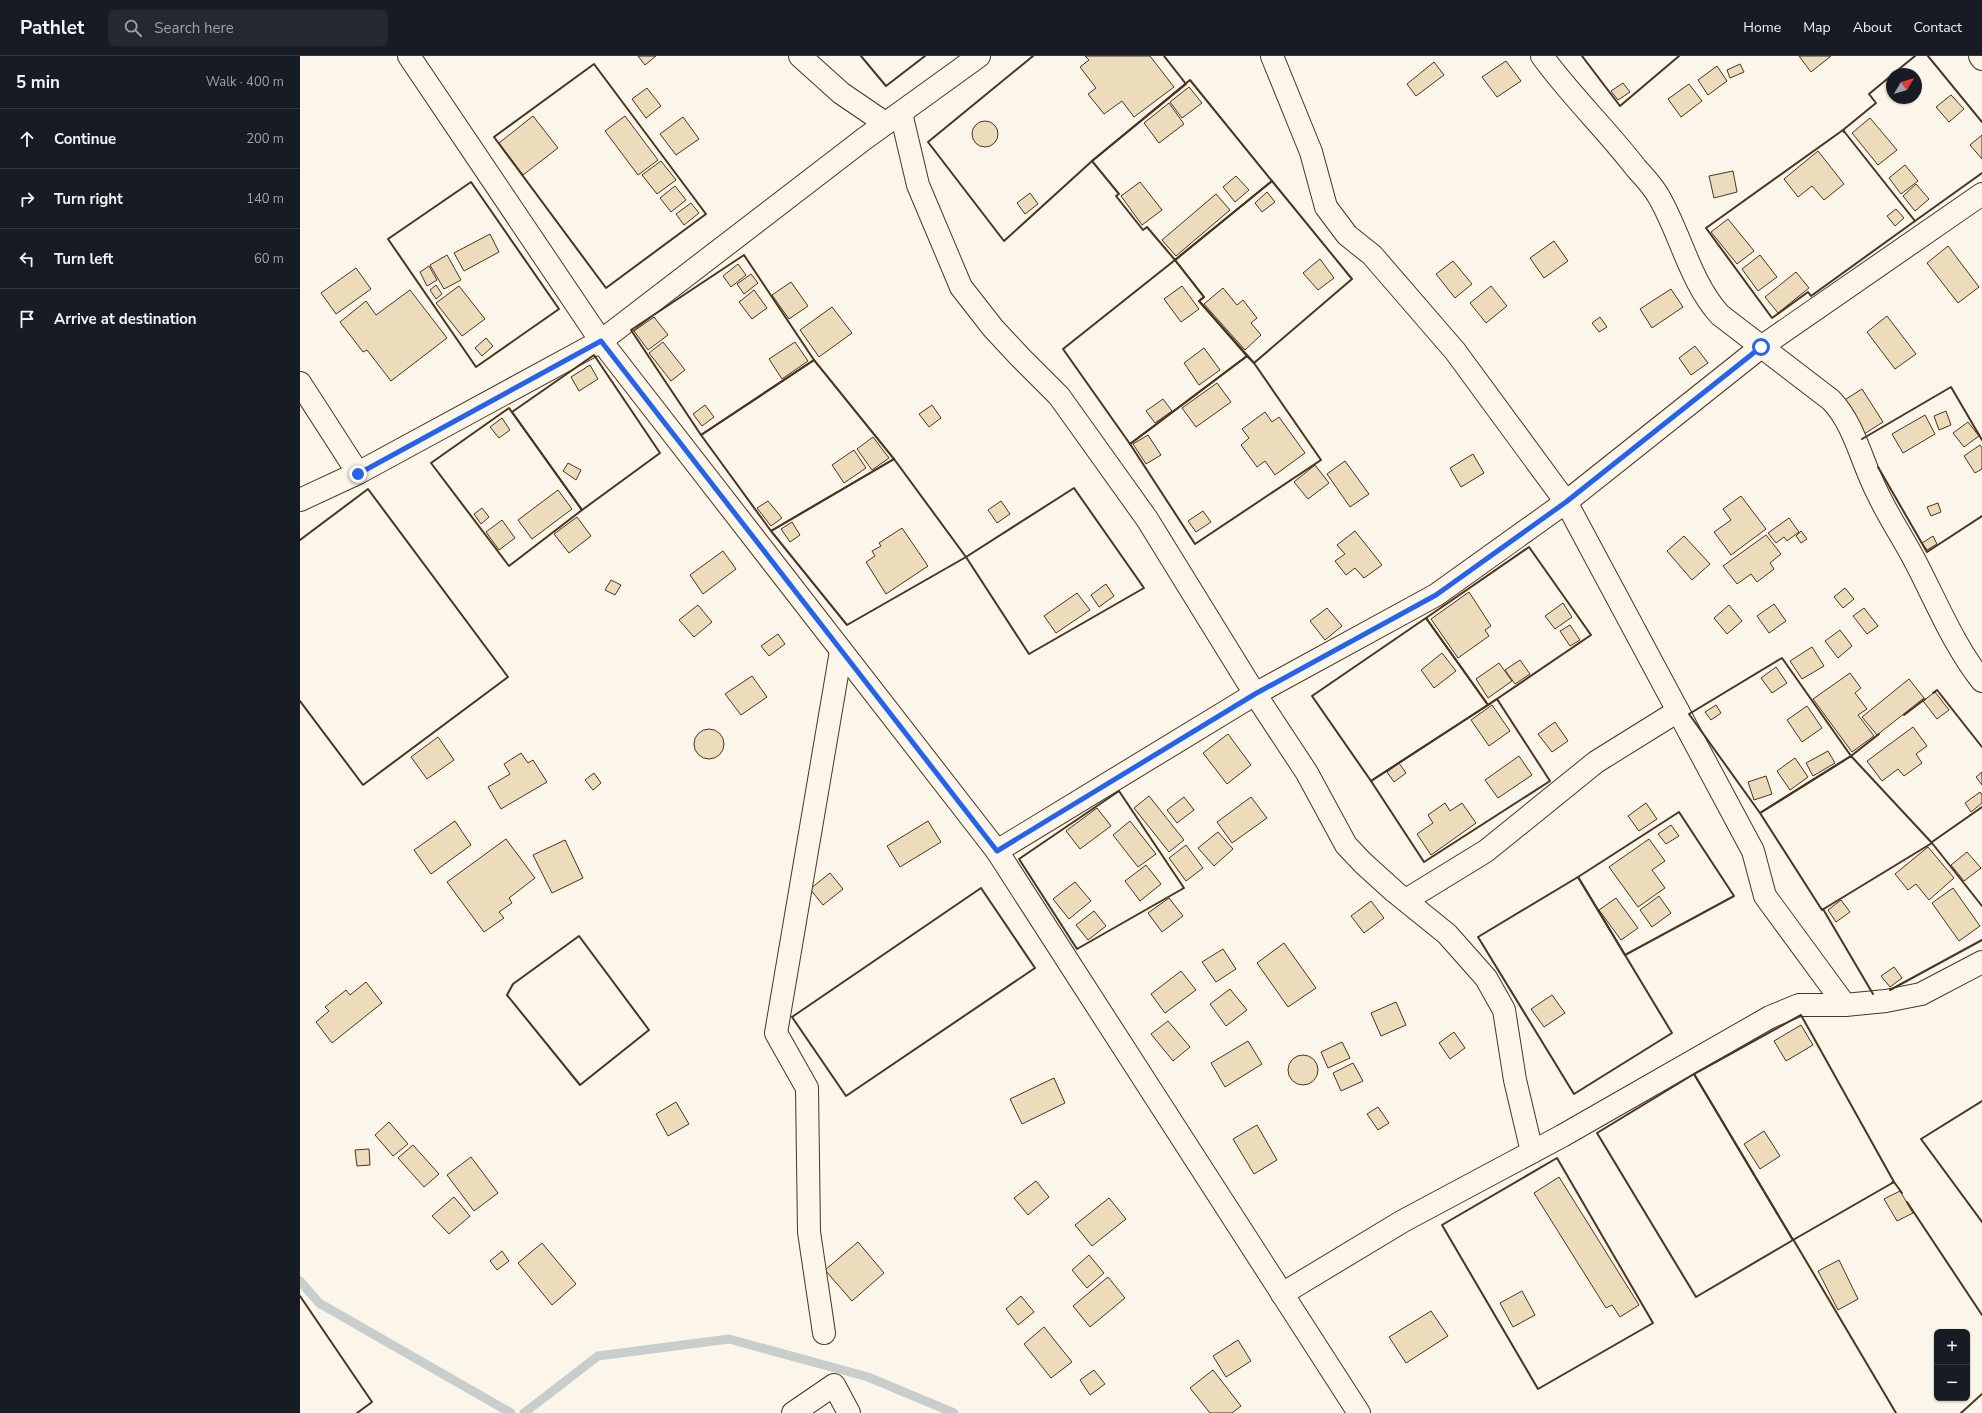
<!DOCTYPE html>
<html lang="en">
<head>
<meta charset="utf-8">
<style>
	body { margin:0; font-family:"Nunito Sans",sans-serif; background:#242831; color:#f1f3f6 }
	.controls { position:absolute; right:12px; bottom:12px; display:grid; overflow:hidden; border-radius:6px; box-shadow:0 1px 3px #0004 }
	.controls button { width:36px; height:36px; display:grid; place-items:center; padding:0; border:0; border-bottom:1px solid #363941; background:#171b24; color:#f1f3f6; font:20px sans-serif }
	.compass { position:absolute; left:1586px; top:12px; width:36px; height:36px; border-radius:50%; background:#171b24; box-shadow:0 1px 3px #0004; rotate:52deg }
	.stop { position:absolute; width:12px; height:12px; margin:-9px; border:3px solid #2563eb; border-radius:50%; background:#fff }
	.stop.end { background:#2563eb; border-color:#fff; box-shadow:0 1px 4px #0008 }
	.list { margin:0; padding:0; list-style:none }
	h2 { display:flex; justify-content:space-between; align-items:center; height:52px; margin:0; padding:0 16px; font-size:17px }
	h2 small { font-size:13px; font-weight:400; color:#9ea1a6 }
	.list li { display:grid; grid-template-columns:26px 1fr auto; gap:12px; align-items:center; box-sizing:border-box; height:60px; padding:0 16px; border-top:1px solid #363941 }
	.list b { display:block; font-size:15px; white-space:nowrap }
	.list em { font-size:13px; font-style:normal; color:#9ea1a6 }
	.icon { flex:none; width:22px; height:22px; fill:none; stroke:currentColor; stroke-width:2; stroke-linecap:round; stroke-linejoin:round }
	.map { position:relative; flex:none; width:1682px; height:1357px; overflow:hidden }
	header { display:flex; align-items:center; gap:24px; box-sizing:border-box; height:56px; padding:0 20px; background:#171b24; border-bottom:1px solid #363941 }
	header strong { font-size:19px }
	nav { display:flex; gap:22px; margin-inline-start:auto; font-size:14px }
	.search { width:280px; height:36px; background:#242831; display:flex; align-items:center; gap:10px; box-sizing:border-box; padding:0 14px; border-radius:6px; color:#9ea1a6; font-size:15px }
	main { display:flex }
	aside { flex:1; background:#171b24 }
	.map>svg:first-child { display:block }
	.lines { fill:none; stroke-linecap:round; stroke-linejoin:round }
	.stream { stroke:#c9cecd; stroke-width:9 }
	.building { fill:#ecdcbc; stroke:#4a3520 }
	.street-casing { stroke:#4a3520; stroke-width:24 }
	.street { stroke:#fbf6e9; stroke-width:22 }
	.wall { stroke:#4a3520; stroke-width:2 }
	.route { stroke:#2563eb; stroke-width:5 }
</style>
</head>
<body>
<header>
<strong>Pathlet</strong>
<div class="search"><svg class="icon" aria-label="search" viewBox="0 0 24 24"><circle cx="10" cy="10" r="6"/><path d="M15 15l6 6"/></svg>Search here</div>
<nav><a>Home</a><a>Map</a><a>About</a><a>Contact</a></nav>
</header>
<main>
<aside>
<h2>5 min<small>Walk · 400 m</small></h2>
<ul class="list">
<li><svg class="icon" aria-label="ahead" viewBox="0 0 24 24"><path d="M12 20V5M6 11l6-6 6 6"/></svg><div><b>Continue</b></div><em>200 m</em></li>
<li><svg class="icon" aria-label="right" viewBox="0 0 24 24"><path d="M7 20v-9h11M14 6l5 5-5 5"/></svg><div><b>Turn right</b></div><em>140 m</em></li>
<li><svg class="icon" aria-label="left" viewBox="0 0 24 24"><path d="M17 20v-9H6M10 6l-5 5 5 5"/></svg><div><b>Turn left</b></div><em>60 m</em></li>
<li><svg class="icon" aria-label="arrive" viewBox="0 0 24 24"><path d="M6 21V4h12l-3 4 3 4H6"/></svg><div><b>Arrive at destination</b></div></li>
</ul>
</aside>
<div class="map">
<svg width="1682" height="1357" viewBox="0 0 1682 1357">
	<rect width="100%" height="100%" fill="#fbf6e9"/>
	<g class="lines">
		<g class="stream">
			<polyline points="0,1225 19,1247 211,1357"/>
			<polyline points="224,1357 298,1300 429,1283 568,1321 654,1357"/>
		</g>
	</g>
	<g class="building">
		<polygon points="338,0 356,0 345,9"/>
		<polygon points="785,0 850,0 874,31 834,61 822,45 804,58 788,38 796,32 780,11 789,4"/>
		<polygon points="1499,0 1531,0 1511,16"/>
		<polygon points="1206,5 1221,25 1197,41 1182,21"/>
		<polygon points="1134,6 1144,19 1116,40 1107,28"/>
		<polygon points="1440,8 1444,16 1430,22 1427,14"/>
		<polygon points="1417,10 1427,25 1408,39 1398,24"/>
		<polygon points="1323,27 1330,36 1318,44 1311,35"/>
		<polygon points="1389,28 1402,45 1381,61 1368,43"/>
		<polygon points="889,31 902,47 882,62 870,46"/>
		<polygon points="347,32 361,50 346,62 332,43"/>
		<polygon points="1651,39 1664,53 1649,66 1636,51"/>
		<polygon points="869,47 884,68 859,87 844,67"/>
		<polygon points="233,60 258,92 223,119 199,87"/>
		<polygon points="325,60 358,104 338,119 305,75"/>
		<polygon points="383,61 399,83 376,99 360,78"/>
		<polygon points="1570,62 1597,94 1578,109 1552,77"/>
		<circle cx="685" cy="78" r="13"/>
		<polygon points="1682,79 1682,103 1670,89"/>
		<polygon points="1518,95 1544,128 1524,144 1512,130 1498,141 1484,123"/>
		<polygon points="361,105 376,124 357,138 342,119"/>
		<polygon points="1605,109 1618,125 1601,138 1589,122"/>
		<polygon points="1433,115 1437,136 1414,142 1409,120"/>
		<polygon points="936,120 949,134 935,146 923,131"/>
		<polygon points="840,126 862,154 842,169 821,140"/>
		<polygon points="1616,128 1629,143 1615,155 1603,140"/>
		<polygon points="375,130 386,144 371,156 360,142"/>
		<polygon points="967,136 975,146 962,156 955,147"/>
		<polygon points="730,137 738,148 725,158 717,147"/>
		<polygon points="916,138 930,154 876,200 862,184"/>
		<polygon points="391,147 399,157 384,169 376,158"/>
		<polygon points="1596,153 1604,162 1595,170 1587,160"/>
		<polygon points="1428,163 1454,195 1437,208 1411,176"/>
		<polygon points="190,178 199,196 164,215 154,197"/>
		<polygon points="1254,185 1268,205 1244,222 1230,202"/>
		<polygon points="1648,190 1679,231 1658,247 1627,207"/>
		<polygon points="147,199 161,224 144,233 130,209"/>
		<polygon points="1460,199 1477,221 1458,235 1442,213"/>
		<polygon points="1020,203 1034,222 1018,234 1003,217"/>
		<polygon points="1153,205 1172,228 1155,242 1136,218"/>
		<polygon points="438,208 446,219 431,231 423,220"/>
		<polygon points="129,210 137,224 127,230 120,216"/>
		<polygon points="56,212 71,233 36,258 21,237"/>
		<polygon points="1496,216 1509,232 1478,257 1465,241"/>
		<polygon points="451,218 458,227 444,238 437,228"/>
		<polygon points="491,226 508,250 489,263 472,239"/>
		<polygon points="136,229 142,238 136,243 130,234"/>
		<polygon points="159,230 185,263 162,280 136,247"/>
		<polygon points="882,230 899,253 881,266 864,243"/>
		<polygon points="1191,230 1207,250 1186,267 1170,247"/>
		<polygon points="923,232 937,249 943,244 957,262 951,267 961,279 945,294 904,248"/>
		<polygon points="1371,233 1383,251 1352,272 1340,253"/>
		<polygon points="110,234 147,282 91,325 67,294 63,296 40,266 66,245 76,259"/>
		<polygon points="454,234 467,252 452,263 439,246"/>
		<polygon points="532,251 552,277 519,301 500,274"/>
		<polygon points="1587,260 1616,298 1595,313 1567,276"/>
		<polygon points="354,261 368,279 348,294 334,275"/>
		<polygon points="1300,261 1307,271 1299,276 1292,267"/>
		<polygon points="186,282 193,290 182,300 175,292"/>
		<polygon points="363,286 385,314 371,325 349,297"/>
		<polygon points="495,286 508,305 482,323 469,303"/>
		<polygon points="1395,290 1408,307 1391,319 1379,302"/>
		<polygon points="904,292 920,314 899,329 884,307"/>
		<polygon points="290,309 298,323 279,335 271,321"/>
		<polygon points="917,327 931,346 896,371 882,352"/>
		<polygon points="1562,333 1583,366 1564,378 1543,345"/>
		<polygon points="863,343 872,355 855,367 846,355"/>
		<polygon points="405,349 414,361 402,370 393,358"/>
		<polygon points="632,349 641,362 629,371 619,358"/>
		<polygon points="1646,355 1651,369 1639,374 1634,360"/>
		<polygon points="965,356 972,366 979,361 1005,397 975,419 965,405 957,411 941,389 949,382 942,373"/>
		<polygon points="1625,359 1635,378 1603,397 1592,378"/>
		<polygon points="202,362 210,374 199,382 190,371"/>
		<polygon points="1668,366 1679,380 1664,391 1653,377"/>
		<polygon points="848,379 861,399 846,408 833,388"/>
		<polygon points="573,381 589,402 572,414 557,393"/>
		<polygon points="1680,389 1682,392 1682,413 1675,417 1664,400"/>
		<polygon points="554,394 566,412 544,427 532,409"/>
		<polygon points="1173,398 1184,417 1161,431 1150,412"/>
		<polygon points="1045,405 1069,438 1050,451 1027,418"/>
		<polygon points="268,407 281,414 276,424 263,415"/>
		<polygon points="1015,409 1029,427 1008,443 994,426"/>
		<polygon points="258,434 272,453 232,483 218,464"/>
		<polygon points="1441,440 1466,473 1431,499 1414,476 1431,464 1423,453"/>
		<polygon points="468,445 482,462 471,470 457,452"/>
		<polygon points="701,445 710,458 697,467 688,454"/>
		<polygon points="1638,447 1641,456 1631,460 1627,451"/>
		<polygon points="182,452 189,461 181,468 174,458"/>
		<polygon points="903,455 911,466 896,476 888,465"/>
		<polygon points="277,461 291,480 269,497 254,478"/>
		<polygon points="1489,462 1499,476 1487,485 1484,481 1476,487 1468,477"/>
		<polygon points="202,464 215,482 199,494 186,476"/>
		<polygon points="492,466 500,479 490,486 481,473"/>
		<polygon points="602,472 628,510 586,538 566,506 575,500 572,495 581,490 579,487"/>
		<polygon points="1055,475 1082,509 1064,522 1055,512 1046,519 1035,505 1045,498 1037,489"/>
		<polygon points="1501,475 1507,483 1501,487 1496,480"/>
		<polygon points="1466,479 1481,498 1470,507 1474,513 1457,526 1451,518 1437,528 1423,510"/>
		<polygon points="1384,480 1410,508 1392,524 1367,495"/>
		<polygon points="1633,480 1637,488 1627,494 1622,487"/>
		<polygon points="423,495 436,513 403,538 390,519"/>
		<polygon points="311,524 321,529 315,539 305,534"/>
		<polygon points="806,528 814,540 799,551 791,539"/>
		<polygon points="1545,532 1554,543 1543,552 1534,541"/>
		<polygon points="1169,536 1191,570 1185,574 1189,580 1158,602 1131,563"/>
		<polygon points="777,537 790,554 756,577 744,560"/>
		<polygon points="1263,547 1272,561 1255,573 1245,560"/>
		<polygon points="1474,548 1486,565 1469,577 1457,560"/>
		<polygon points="398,549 412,566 394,581 379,564"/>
		<polygon points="1429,549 1442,565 1427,578 1414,562"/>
		<polygon points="1027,552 1042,570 1025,584 1010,565"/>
		<polygon points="1564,552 1578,570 1567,578 1553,560"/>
		<polygon points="1270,569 1280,584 1270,590 1260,575"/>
		<polygon points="1540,574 1552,590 1538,602 1525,585"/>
		<polygon points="478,578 485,588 469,600 461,590"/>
		<polygon points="1512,591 1524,610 1502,623 1490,605"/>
		<polygon points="1142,597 1156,615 1134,632 1121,614"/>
		<polygon points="1220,604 1230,618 1215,628 1205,614"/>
		<polygon points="1199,607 1212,625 1188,642 1176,623"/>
		<polygon points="1476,611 1487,627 1472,637 1461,622"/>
		<polygon points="1550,617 1561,632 1555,637 1567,653 1558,659 1574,680 1552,696 1513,643"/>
		<polygon points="452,620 467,641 441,659 425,638"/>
		<polygon points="1609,623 1624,642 1577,679 1562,661"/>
		<polygon points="1635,636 1649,654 1637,663 1623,645"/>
		<polygon points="1192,649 1210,675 1189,690 1171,664"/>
		<polygon points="1416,649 1421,657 1411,664 1405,656"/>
		<polygon points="1507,650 1522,672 1502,686 1487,664"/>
		<polygon points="1255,666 1268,685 1252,696 1238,678"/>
		<polygon points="1613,671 1627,690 1616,698 1622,707 1604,720 1598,713 1582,725 1567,705"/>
		<circle cx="409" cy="688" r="15"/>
		<polygon points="928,678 951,709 927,728 903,697"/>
		<polygon points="138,681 154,704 127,723 111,701"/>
		<polygon points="1528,695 1535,707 1513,720 1506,707"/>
		<polygon points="221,697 228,707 233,704 247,726 201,753 188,731 210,718 204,708"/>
		<polygon points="1219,700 1232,719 1198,742 1185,724"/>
		<polygon points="1495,702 1508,721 1490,734 1477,715"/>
		<polygon points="1099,707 1106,717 1094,726 1087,716"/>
		<polygon points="1682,716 1682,729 1676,721"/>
		<polygon points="294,717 301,727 293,734 285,724"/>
		<polygon points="1466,720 1472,738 1454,744 1448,726"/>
		<polygon points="1680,736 1682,739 1682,747 1671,756 1665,747"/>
		<polygon points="849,740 884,784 869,796 834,752"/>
		<polygon points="884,741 894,754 877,767 867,754"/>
		<polygon points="951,741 967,762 932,787 917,766"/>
		<polygon points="1145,747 1150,755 1162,747 1176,767 1131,799 1117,778 1133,767 1128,759"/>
		<polygon points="1346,747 1357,763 1339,775 1328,760"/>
		<polygon points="797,752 811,770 780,793 766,775"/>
		<polygon points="155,765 171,789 131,818 114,794"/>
		<polygon points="628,765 641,786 600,811 587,790"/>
		<polygon points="830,765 856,798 838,811 813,779"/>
		<polygon points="1371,769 1379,780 1366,788 1358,778"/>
		<polygon points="918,776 933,793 914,810 898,792"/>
		<polygon points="206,783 235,822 209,842 212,847 199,856 204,862 184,876 147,826"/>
		<polygon points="1349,783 1365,805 1352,814 1365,832 1338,851 1309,811"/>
		<polygon points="265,784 283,822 252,837 233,799"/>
		<polygon points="886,789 903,812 886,825 869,802"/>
		<polygon points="1628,791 1654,822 1629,844 1616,828 1608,834 1595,818"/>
		<polygon points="1667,796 1681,812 1664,825 1651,809"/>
		<polygon points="846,809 861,828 840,845 825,825"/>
		<polygon points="530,817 543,833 523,849 510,833"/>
		<polygon points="775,826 791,845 769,863 753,843"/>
		<polygon points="1653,832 1680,870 1659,885 1632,847"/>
		<polygon points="1359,840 1371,857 1352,871 1340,854"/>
		<polygon points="869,842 883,860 862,876 848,857"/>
		<polygon points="1316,842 1338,872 1321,884 1299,854"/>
		<polygon points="1541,844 1550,856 1536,866 1528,854"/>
		<polygon points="1071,845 1084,862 1064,877 1051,860"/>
		<polygon points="794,855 806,870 788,884 776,869"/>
		<polygon points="984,887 1016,932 988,951 957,907"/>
		<polygon points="923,893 936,913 916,926 902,906"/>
		<polygon points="1594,911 1602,922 1590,931 1581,920"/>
		<polygon points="881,915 896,934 865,957 851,938"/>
		<polygon points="66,926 82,947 32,987 16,966 29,955 25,951 46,934 50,939"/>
		<polygon points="930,933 947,954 926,970 910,948"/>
		<polygon points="1252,939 1265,957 1244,971 1231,953"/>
		<polygon points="1096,946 1106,969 1081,980 1071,957"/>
		<polygon points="868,965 890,991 873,1005 851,978"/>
		<polygon points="1501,969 1513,989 1486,1005 1474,985"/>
		<polygon points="1154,976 1165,992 1150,1003 1139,987"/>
		<polygon points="948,985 962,1008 925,1031 911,1007"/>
		<polygon points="1042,986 1050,1002 1028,1012 1021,996"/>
		<circle cx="1003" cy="1014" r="15"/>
		<polygon points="1053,1007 1063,1025 1041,1035 1033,1017"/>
		<polygon points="754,1022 765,1047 722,1068 710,1043"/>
		<polygon points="376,1046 389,1068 368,1080 356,1058"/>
		<polygon points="1078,1051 1089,1067 1078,1074 1067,1058"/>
		<polygon points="89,1066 108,1088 93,1100 75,1079"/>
		<polygon points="957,1069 977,1104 954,1118 933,1083"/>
		<polygon points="1464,1075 1480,1100 1460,1113 1444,1088"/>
		<polygon points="113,1089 139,1118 124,1131 98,1102"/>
		<polygon points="69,1093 70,1109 57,1110 55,1094"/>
		<polygon points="171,1101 198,1137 174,1155 147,1119"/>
		<polygon points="1259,1121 1339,1249 1320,1261 1312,1249 1306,1252 1234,1137"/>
		<polygon points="736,1125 749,1141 728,1159 714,1142"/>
		<polygon points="1600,1135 1613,1157 1597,1165 1584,1143"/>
		<polygon points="154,1141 170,1160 149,1178 132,1160"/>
		<polygon points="809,1142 826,1163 792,1190 775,1169"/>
		<polygon points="558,1186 584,1217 552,1245 525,1214"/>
		<polygon points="242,1187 276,1228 252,1249 218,1207"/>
		<polygon points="202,1195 209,1205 197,1214 190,1205"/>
		<polygon points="789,1199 804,1217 787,1232 772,1214"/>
		<polygon points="1539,1204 1558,1243 1538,1254 1518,1215"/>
		<polygon points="808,1221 825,1242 790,1271 773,1250"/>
		<polygon points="1222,1235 1235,1259 1213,1271 1200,1247"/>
		<polygon points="721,1240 734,1256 718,1269 706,1253"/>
		<polygon points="1131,1255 1148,1280 1106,1307 1089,1281"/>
		<polygon points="744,1271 772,1306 751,1322 724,1288"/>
		<polygon points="938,1284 951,1305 926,1321 913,1300"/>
		<polygon points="794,1314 805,1328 790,1339 780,1324"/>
		<polygon points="913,1314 941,1350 932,1357 910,1357 890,1332"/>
	</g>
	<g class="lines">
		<g class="street-casing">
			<g id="street">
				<polyline points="109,0 301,285 697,795"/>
				<polyline points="500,0 541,37 585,67"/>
				<polyline points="972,0 1011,96 1026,151 1047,179 1072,199 1155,295 1266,446 1453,795 1465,840 1545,949"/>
				<path d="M1242,0C1271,40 1306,73 1336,112C1344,121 1353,130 1359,141C1381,179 1390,226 1420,259L1531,344C1555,369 1561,405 1577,436C1588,460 1603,482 1615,505C1636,545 1654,590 1682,625"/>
				<polyline points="1680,0 1682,3"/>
				<polyline points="601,57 618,129 661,231 693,272 720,301 759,340 847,463 955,638 1007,717 1046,789 1063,807 1095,836 1147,878 1186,922 1204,954 1215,1024 1232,1096"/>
				<polyline points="0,327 58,417"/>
				<polyline points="0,444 58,417 301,285 564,83 679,0"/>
				<polyline points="1106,844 1186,795 1296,706 1378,655"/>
				<polyline points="982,1238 1103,1165 1262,1080 1470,961 1499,949 1545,949 1586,945 1621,938 1682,906"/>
				<polyline points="524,1277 509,1176 507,1032 476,977 541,595"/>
				<polyline points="493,1357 534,1329 549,1357"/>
				<polyline points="1059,1357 697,795 955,638 1136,539 1266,446 1461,291 1682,138"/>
			</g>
		</g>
		<use href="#street" class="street"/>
		<g class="wall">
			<polyline points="561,0 586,30 625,0"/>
			<polyline points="733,0 628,86 704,185 792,105 886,28 864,0"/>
			<polyline points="1282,0 1320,50 1379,0"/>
			<polyline points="1628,0 1682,66"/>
			<polygon points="294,8 406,158 306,232 194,81"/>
			<polyline points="1593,18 1615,0"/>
			<polygon points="890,24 972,125 875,204 847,171 843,174 816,140 819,138 792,105"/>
			<polygon points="1543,74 1615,165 1511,240 1508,236 1472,262 1406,172"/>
			<polyline points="1544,76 1543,74 1576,47 1569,38 1592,19"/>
			<polygon points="972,125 1052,223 954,307 899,245 904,241 875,204"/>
			<polygon points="171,126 259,253 176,311 88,183"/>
			<polyline points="1615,165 1682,117"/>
			<polygon points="444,199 514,304 401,379 331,274"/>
			<polygon points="875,204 904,241 899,245 947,300 830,388 763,293"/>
			<polygon points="294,299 360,397 282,454 212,356"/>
			<polygon points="947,300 954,307 1021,404 895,488 830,388"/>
			<polygon points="514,304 594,403 471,475 401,379"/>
			<polygon points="209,352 282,454 209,510 131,407"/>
			<polyline points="1562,383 1651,331 1682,384"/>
			<polygon points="594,403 666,501 547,569 471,475"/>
			<polyline points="1578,411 1627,496 1682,460"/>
			<polygon points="774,432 844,532 729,598 666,501"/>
			<polyline points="0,484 68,433 208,621 63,729 0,645"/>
			<polygon points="1229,491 1291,579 1188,649 1126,562"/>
			<polygon points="1126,562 1188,649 1071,725 1012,640"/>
			<polygon points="1482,602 1551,700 1460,757 1389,658"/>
			<polyline points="1633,637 1637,634 1682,691"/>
			<polygon points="1197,643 1250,725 1124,806 1071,725"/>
			<polyline points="1604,659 1625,643"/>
			<polyline points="1551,700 1579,678"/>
			<polygon points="819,735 884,832 777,893 719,803"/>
			<polygon points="1379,756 1434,840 1325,899 1278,821"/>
			<polyline points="1632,786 1682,751"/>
			<polyline points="1632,787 1522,854 1460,757 1551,700 1632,787 1682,850"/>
			<polygon points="1278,821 1372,977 1274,1038 1178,881"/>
			<polygon points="681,832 735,912 546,1040 492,961"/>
			<polyline points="1523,853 1573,938"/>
			<polygon points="279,880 349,974 280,1029 207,939 213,928"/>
			<polyline points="1590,934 1682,884"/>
			<polygon points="1501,959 1594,1126 1493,1184 1394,1018"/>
			<polygon points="1394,1018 1493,1184 1396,1241 1297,1077"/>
			<polyline points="1682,1045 1621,1083 1682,1166"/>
			<polygon points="1257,1102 1353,1267 1238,1333 1142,1169"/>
			<polyline points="1592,1127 1594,1126 1602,1137"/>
			<polyline points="1607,1146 1682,1259"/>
			<polyline points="1493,1183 1596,1357"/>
			<polyline points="0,1240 72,1346 57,1357"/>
			<polyline points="1661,1357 1682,1338"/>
		</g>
	</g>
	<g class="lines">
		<polyline class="route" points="58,418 301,285 697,795 955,638 1136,539 1266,446 1461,291"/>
	</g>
</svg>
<div class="controls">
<button>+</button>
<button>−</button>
</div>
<svg class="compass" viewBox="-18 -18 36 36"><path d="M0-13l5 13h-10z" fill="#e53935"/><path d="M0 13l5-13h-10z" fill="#9ea1a6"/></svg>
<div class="stop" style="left:1461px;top:291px"></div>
<div class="stop end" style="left:58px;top:418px"></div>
</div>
</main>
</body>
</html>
